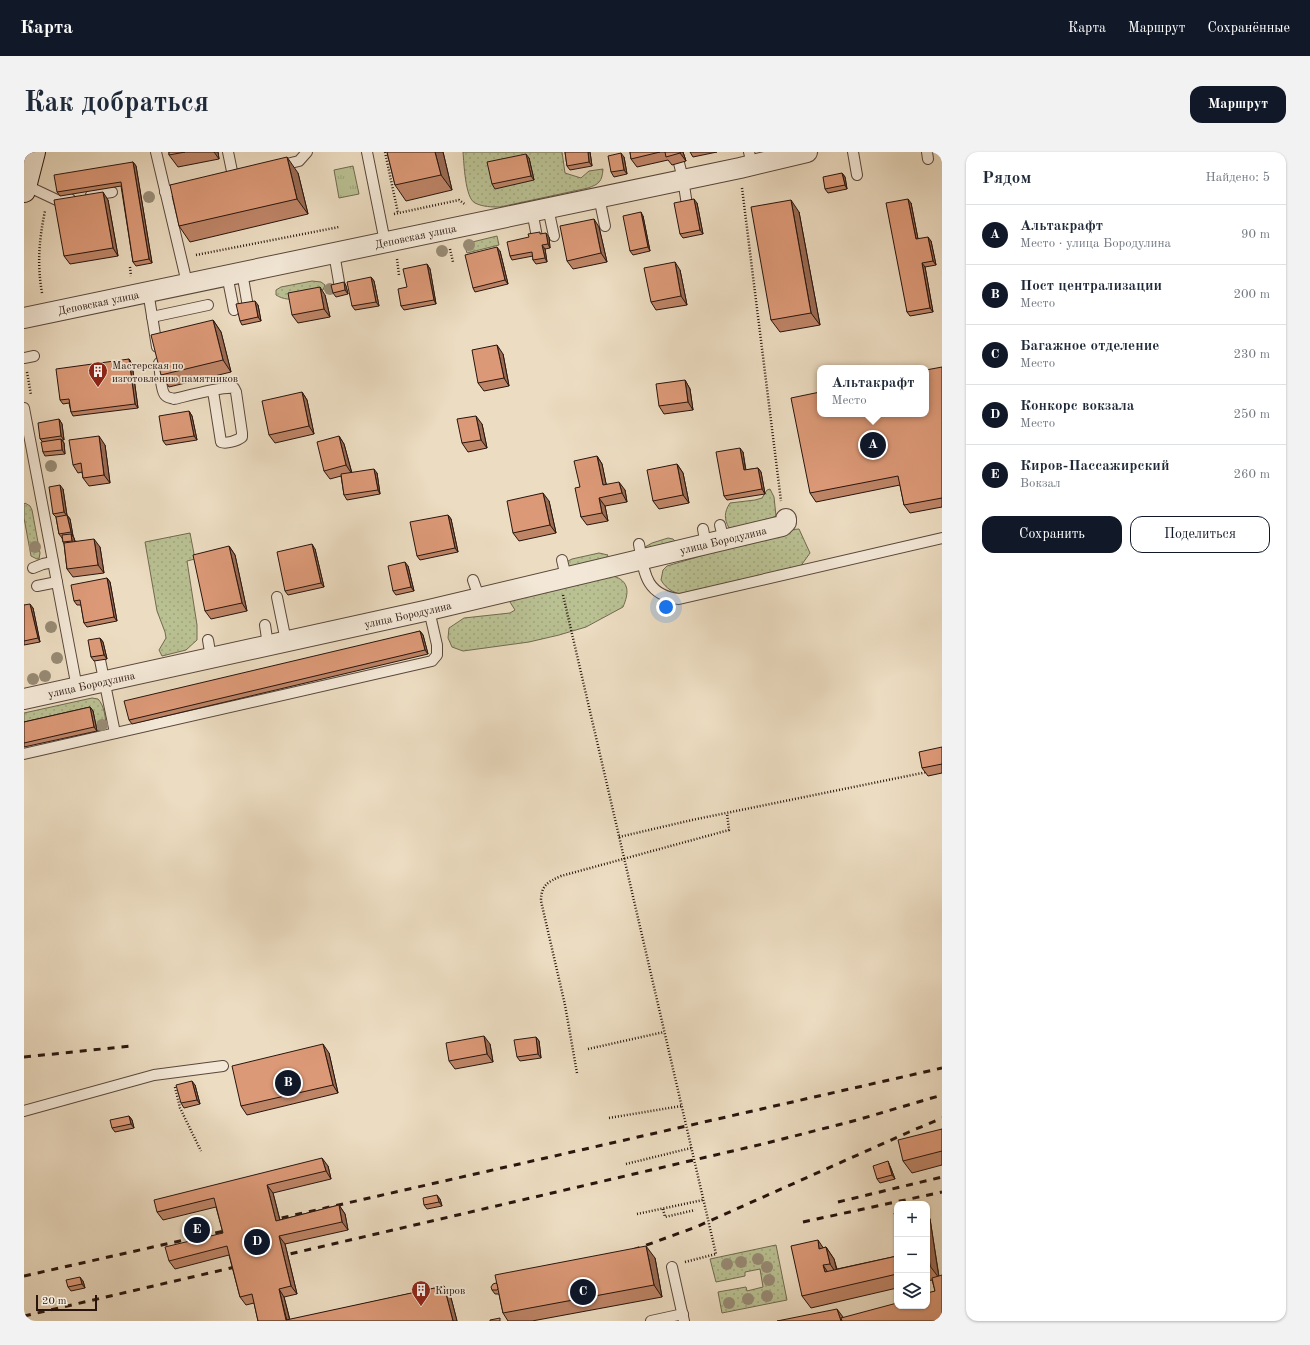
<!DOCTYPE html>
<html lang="ru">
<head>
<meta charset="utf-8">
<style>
	body { margin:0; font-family:"Old Standard TT",serif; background:#f2f2f3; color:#1f2937 }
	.controls { position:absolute; right:12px; bottom:12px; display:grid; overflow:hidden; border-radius:8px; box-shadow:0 1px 3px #0004 }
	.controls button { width:36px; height:36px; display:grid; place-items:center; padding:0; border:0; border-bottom:1px solid #e0e1e3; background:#fff; color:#1f2937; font:20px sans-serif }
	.scale { position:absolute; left:12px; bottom:10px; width:61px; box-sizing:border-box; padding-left:4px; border:2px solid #29150e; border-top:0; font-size:11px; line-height:14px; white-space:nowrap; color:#29150e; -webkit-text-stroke:3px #f3e8d7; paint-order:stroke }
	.you { position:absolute; left:642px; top:455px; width:14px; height:14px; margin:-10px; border:3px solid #fff; border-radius:50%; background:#1a73e8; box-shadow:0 0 0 6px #1a73e833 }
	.badge { display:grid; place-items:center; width:26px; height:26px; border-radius:50%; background:#111827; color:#fff; font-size:13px; font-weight:700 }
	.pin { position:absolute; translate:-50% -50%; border:2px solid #fff; box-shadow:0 1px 4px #0006 }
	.popup { position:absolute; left:793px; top:213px; width:112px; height:52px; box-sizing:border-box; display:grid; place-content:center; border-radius:8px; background:#fff; filter:drop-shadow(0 1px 3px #0005); font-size:13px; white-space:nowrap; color:#747a83 }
	.popup b { font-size:15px; color:#1f2937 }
	.popup::after { content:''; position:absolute; left:50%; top:100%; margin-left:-8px; border:8px solid transparent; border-top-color:#fff }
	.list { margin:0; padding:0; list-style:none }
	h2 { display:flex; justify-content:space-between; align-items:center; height:52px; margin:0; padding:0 16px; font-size:17px }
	h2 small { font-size:13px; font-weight:400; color:#747a83 }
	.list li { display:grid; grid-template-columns:26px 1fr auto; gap:12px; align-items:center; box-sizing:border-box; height:60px; padding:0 16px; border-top:1px solid #e0e1e3 }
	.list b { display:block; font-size:15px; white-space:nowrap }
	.list p { margin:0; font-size:13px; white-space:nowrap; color:#747a83 }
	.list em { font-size:13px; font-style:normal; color:#747a83 }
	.actions { display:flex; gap:8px; padding:12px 16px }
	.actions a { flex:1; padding:9px 0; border:1px solid #111827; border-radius:12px; text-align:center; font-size:14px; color:#111827 }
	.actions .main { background:#111827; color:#fff }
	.icon { flex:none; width:22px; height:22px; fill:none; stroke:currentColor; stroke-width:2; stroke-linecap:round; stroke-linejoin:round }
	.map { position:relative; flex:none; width:918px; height:1169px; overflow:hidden; border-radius:12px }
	header { display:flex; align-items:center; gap:24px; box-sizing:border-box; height:56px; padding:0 20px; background:#111827; color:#fff }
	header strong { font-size:19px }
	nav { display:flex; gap:22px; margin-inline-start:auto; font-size:14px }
	.intro { display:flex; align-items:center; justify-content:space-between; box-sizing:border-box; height:96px; padding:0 24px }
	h1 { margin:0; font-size:28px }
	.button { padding:10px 18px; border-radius:12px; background:#111827; color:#fff; font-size:14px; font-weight:700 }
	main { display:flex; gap:24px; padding:0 24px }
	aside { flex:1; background:#fff; border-radius:12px; box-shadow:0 1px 3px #0004 }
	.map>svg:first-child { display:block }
	.grass { fill:url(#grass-dots); stroke:#716a50 }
	.park { fill:url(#park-tufts); stroke:#716a50 }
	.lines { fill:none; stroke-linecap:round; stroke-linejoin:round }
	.service-casing { stroke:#5a473b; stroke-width:12 }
	.minor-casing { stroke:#5a473b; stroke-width:22 }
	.secondary-casing { stroke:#29150e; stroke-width:24 }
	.path { stroke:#29150e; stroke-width:2.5; stroke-dasharray:1 2; stroke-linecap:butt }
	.service { stroke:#f3e8d7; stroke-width:10 }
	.minor { stroke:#f3e8d7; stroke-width:20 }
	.secondary { stroke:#f3e8d7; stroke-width:22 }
	.rail { stroke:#29150e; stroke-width:3; stroke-dasharray:7 7; stroke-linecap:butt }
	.path-bridge { stroke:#29150e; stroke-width:2.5; stroke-dasharray:1 2; stroke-linecap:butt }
	.tree { fill:#988b75 }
	.wall { fill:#bd8466; stroke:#29150e }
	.shaded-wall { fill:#9a6b53; stroke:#29150e }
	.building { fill:#dc9977; stroke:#29150e }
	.labels { text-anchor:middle; stroke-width:3.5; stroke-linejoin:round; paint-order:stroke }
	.street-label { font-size:11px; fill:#29150e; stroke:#f3e8d7 }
	.poi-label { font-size:11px; fill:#29150e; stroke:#f3e8d7; text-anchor:start }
</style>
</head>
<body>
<header>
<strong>Карта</strong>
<nav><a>Карта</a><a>Маршрут</a><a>Сохранённые</a></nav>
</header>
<div class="intro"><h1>Как добраться</h1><a class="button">Маршрут</a></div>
<main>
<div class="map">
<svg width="918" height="1169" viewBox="0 0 918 1169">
	<defs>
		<pattern id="grass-dots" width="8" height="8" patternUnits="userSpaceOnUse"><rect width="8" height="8" fill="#b9c092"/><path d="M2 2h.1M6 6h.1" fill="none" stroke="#9fa47d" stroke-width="1.8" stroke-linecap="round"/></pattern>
		<pattern id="park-tufts" width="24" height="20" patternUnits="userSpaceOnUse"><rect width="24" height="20" fill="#b9c092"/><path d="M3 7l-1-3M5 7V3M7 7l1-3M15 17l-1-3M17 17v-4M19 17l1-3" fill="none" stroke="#9fa47d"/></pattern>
	</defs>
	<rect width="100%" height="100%" fill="#ecdcc1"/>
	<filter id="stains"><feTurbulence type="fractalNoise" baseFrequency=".005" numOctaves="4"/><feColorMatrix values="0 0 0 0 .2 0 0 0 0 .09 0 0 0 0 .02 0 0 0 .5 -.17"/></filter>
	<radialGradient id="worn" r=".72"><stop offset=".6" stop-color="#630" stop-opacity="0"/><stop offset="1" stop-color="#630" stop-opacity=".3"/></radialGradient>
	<g class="grass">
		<path d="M439,0H538L541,21L557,26L565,19L579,17C578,30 575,32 564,36L476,55C468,55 459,55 451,51C441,46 440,11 439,0Z"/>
		<polygon points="473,84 475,93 443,101 440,92"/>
		<path d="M288,129L297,130L301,133L299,138C285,145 266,152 252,143V138L257,135Z"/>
		<path d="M746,337L750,345L752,364C737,371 722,374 705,376C700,367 700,360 706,351L731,348L738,346L743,338Z"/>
		<polygon points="1,351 6,354 8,358 16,401 15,407 13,407 7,404 0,366 0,352"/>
		<path d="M775,377L786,401L776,415L658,443C649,440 642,437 637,428L639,418L643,414L764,378Z"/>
		<polygon points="166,381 171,407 163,409 173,473 173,488 162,498 138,504 135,498 142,486 141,480 133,459 121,390"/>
		<polygon points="644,386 649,387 652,390 623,397 621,395 628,391"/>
		<polygon points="575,401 584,403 579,410 547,416 543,414 542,410 548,407"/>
		<path d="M589,424C606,429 605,441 599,455L562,475L535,483L505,490L439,499L428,495L424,486L425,476L440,466L486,461L491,458L486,450L487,448Z"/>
		<path d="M68,546L74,547C80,553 83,568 81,577L73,579L0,575V561Z"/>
		<polygon points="752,1093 763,1148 698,1161 694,1140 722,1135 723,1139 739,1135 736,1117 721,1120 721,1124 692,1130 686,1107"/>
	</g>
	<polygon class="park" points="329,14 335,42 315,46 310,18"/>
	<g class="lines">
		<g class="service-casing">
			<g id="service">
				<polyline points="132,0 163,131"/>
				<polyline points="204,0 209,24"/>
				<polyline points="343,0 361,90"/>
				<polyline points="725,0 728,13"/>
				<polyline points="829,0 833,23"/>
				<polyline points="903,0 904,7"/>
				<polyline points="655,11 659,27 663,53"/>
				<polyline points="254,14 275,9 283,0"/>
				<polyline points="1,33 35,49 46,47"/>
				<polyline points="141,40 160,36"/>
				<polyline points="67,43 88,40"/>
				<polyline points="575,45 581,74"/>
				<polyline points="524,56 530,84"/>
				<polyline points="508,59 513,85"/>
				<polyline points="310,101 316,136"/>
				<polyline points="218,120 224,155"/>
				<polyline points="203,123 210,158"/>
				<polyline points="124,139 133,195"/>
				<polyline points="128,165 184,153"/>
				<polyline points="0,206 10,204"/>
				<path d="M135,211C136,218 137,239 141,243C143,246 148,246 150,247C163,244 199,234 210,236L212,240L218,281V285C213,289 202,292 197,290L189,239"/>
				<polyline points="0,256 53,536"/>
				<polyline points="696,373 700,389"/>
				<polyline points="679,377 682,393"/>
				<path d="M615,392C620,420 621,443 655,447L918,386"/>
				<polyline points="538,408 542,425"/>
				<polyline points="9,416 19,412 29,410"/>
				<polyline points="449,428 455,445"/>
				<polyline points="13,434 33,430"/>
				<polyline points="253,445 262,489"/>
				<polyline points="241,473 244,493"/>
				<polyline points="184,488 187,506"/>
				<polyline points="76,508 91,581"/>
				<polyline points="0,602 408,509 413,503 413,493 405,458"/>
				<polyline points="0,959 130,923 199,914"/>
				<polyline points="648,1115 660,1169"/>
				<polyline points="627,1169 659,1162"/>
			</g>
		</g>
		<g class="minor-casing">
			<g id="minor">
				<path id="s1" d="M0,166L716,16L783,0"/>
				<path id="s2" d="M0,547L405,458L758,374L762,370V367"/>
			</g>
		</g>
		<g class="secondary-casing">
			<polyline id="secondary" points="0,39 10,0"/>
		</g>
		<g class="path">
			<polyline points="361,0 374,61"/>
			<polyline points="718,36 757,349"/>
			<polyline points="370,62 435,48 442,53"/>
			<polyline points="426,97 429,110"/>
			<polyline points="172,103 315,75"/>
			<polyline points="373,107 375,123"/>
			<polyline points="106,115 107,124"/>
			<path d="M18,141C13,112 15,88 21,59"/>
			<polyline points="3,220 7,243"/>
			<polyline points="595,685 668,668 903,620"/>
			<polyline points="564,897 640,880"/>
			<path d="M553,921L541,853L517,749C517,733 524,730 537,724L705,678L703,661"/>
			<polyline points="151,935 156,956 177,999"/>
			<polyline points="585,966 657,954"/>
			<polyline points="602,1012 667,996"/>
			<polyline points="639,1057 641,1065 671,1058"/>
			<polyline points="613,1062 679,1048"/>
			<polyline points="661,1110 692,1102"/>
		</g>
		<use href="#service" class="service"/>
		<use href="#minor" class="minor"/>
		<use href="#secondary" class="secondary"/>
		<g class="rail">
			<polyline points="0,905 107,894"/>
			<polyline points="814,1050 918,1025"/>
			<polyline points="244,1069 918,916"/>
			<polyline points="779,1070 918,1040"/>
			<polyline points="609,1098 672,1075 885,980 918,966"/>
			<polyline points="253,1105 743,991 833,968 918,943"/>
			<polyline points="0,1124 209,1077"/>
			<polyline points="0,1164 220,1113"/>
		</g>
		<polyline class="path-bridge" points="539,443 692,1102"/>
	</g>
	<g class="tree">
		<circle cx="125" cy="45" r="6"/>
		<circle cx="445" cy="93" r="6"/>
		<circle cx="418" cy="99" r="6"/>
		<circle cx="306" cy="137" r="6"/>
		<circle cx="27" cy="314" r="6"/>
		<circle cx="11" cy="395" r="6"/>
		<circle cx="27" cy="475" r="6"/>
		<circle cx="33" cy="506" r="6"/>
		<circle cx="21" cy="524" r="6"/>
		<circle cx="9" cy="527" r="6"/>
		<circle cx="78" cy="573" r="6"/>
		<circle cx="734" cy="1107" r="6"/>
		<circle cx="717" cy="1110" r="6"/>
		<circle cx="703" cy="1112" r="6"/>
		<circle cx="743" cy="1115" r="6"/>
		<circle cx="745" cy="1128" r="6"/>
		<circle cx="743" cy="1144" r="6"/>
		<circle cx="724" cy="1147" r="6"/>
		<circle cx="705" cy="1151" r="6"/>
	</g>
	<g class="wall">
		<polygon points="145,0 194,0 195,7 154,15 145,3"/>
		<polygon points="363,0 419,0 428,38 382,49 371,33"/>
		<polygon points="541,0 566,0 568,14 546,18 543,14"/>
		<polygon points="606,0 659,0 662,9 648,13 644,8 613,15 607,7"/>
		<polygon points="666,0 693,0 669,5"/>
		<polygon points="600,5 603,22 590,25 587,20"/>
		<polygon points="505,6 510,28 471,37 468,32"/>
		<polygon points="109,10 112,14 128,111 112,114 109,110 97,34 36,44 33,40"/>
		<polygon points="274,21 284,62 166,90 155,74"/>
		<polygon points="818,21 821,25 823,37 804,41 801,37"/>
		<polygon points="84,48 94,104 46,112 40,104"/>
		<polygon points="673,51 679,82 659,86 656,82"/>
		<polygon points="887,51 894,87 907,89 912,113 901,115 909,160 886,164 883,160"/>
		<polygon points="775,60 796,173 756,180 747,168"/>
		<polygon points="619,64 626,99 609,103 606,99"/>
		<polygon points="575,75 583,110 549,117 543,109"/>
		<polygon points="517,82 525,85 526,96 521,97 523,110 512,112 509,108 509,104 488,108 486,104"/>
		<polygon points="476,99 484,132 451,140 449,136"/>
		<polygon points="403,112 406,117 412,152 380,158 377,154 383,135"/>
		<polygon points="656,118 663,153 632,158 627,150"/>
		<polygon points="347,125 350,129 355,154 331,158 328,154"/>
		<polygon points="320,130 322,134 324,142 312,145 309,141"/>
		<polygon points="301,143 306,165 274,171 268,163"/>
		<polygon points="234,153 237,169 218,173 216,169"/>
		<polygon points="189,168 197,180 207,220 145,235 137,223"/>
		<polygon points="479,202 485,234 460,239 454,231"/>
		<polygon points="105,207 108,212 114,256 49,264 47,260 45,251 39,252 36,248"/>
		<polygon points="918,215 918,355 886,361 880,353 876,333 792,350 786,341"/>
		<polygon points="661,228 666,237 669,258 640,262 635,254"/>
		<polygon points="278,240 283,248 290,282 251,291 245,283"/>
		<polygon points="165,259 168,264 173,288 142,293 139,289"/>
		<polygon points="35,267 38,272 40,288 38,288 40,291 41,302 21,304 19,300 19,290 16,287"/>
		<polygon points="458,272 463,296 444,300 438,291"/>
		<polygon points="315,284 320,292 328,321 353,321 356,342 323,348 320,343 317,324 306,327 300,319"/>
		<polygon points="81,293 86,331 65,334 59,326 58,320 54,321 49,313"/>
		<polygon points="719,300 722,318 734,316 737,320 741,342 703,348 700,344"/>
		<polygon points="573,304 578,312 582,332 601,338 603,350 581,354 584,369 563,373 557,365 556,335"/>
		<polygon points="653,312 659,321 665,351 635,357 629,349"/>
		<polygon points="39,337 43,363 46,367 49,384 50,386 51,389 76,395 80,421 49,425 43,417 40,392 39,390 38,386 35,382 32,365 29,362"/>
		<polygon points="525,349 532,381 495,389 489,381"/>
		<polygon points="424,363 427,367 434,400 396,408 393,404"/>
		<polygon points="205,394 211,403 223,459 187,467 181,459"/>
		<polygon points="291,397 300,435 264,443 261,439"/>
		<polygon points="384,414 390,439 372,443 369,439"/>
		<polygon points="83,426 86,430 93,469 63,475 60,471 57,453 53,453 50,449"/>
		<polygon points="0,453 9,456 16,490 0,493"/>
		<polygon points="396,479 399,483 404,502 108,572 105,568"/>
		<polygon points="76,486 79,490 83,507 70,509 67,505"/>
		<polygon points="66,555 69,559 73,579 0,595 0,570"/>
		<polygon points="918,595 918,621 904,624 898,616"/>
		<polygon points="512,885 515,889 517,906 496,909 493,905"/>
		<polygon points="466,892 469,910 431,917 425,909"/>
		<polygon points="305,901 314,941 223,963 217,954"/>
		<polygon points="171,933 176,952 160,956 157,951"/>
		<polygon points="105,964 108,968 110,976 91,980 88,976"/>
		<polygon points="918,977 918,1013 888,1021 879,1009"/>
		<polygon points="304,1014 307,1027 249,1041 256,1068 315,1053 321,1062 324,1078 261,1092 273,1142 260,1145 266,1168 420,1134 426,1142 433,1169 234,1169 230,1151 222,1153 216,1145 205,1103 151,1117 145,1109 199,1081 192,1055 139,1068 133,1060"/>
		<polygon points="866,1014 871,1027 856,1031 853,1027"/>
		<polygon points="416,1047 418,1054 403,1057 400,1053"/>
		<polygon points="903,1062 906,1067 915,1124 918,1169 820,1166 873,1154 911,1139 908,1128 903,1129"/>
		<polygon points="802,1095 810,1107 813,1117 873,1104 873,1136 787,1156 778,1144 799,1096"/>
		<polygon points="631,1106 638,1145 508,1169 484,1169 479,1161 475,1142 471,1142 468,1138 473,1132"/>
		<polygon points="59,1129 61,1136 47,1139 44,1135"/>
	</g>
	<g class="shaded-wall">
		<polygon points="190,0 194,0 195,7"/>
		<polygon points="411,0 419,0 428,38 417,23"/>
		<polygon points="564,0 566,0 568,14 565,10"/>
		<polygon points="656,0 659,0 662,9 656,1"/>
		<polygon points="597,1 600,5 603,22 600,18"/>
		<polygon points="502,2 505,6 510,28 507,24"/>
		<polygon points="263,5 274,21 284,62 273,47"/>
		<polygon points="109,10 112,14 128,111 125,107"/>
		<polygon points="818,21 821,25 823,37 821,33"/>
		<polygon points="79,40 84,48 94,104 89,96"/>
		<polygon points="670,47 673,51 679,82 676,78"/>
		<polygon points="884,47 887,51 895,92 892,87"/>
		<polygon points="767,48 775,60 796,173 787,161"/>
		<polygon points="617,60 619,64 626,99 624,95"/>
		<polygon points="570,67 575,75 583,110 577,101"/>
		<polygon points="522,81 525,85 526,96 524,92"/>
		<polygon points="904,85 907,89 912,113 909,109"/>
		<polygon points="518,93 521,97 523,110 521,106"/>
		<polygon points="473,95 476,99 484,132 481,128"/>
		<polygon points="651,110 656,118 663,153 657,144"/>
		<polygon points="898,111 901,115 909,160 906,156"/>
		<polygon points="403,112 406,117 412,152 410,148"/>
		<polygon points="347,125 350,129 355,154 352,150"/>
		<polygon points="320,130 322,134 324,142 321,138"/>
		<polygon points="296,135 301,143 306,165 300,157"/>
		<polygon points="231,149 234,153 237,169 234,165"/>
		<polygon points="189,168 197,180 207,220 199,208"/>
		<polygon points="473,193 479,202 485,234 480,226"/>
		<polygon points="105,207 108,212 114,256 111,252"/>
		<polygon points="661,228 666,237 669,258 664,250"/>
		<polygon points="278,240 283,248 290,282 285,274"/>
		<polygon points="165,259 168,264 173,288 170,284"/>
		<polygon points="452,264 458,272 463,296 457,288"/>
		<polygon points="35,267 38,272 40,288 37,284"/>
		<polygon points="75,284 81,293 86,331 80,323"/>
		<polygon points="315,284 320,292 328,322 322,313"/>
		<polygon points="37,287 40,291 41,302 38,298"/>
		<polygon points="716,296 719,300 722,322 720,318"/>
		<polygon points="573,304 578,312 584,341 579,333"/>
		<polygon points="653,312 659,321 665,351 659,343"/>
		<polygon points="734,316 737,320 741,342 738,337"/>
		<polygon points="350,317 353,321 356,342 354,338"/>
		<polygon points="595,330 601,338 603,350 598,341"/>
		<polygon points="36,333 39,337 43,364 40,360"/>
		<polygon points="519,341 525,349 532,381 526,373"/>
		<polygon points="575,346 581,354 584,369 578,361"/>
		<polygon points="43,363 46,367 49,384 47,380"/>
		<polygon points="424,363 427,367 434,400 431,396"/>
		<polygon points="47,382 50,386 51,393 48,389"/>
		<polygon points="70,387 76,395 80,421 74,413"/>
		<polygon points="288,392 291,397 300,435 297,431"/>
		<polygon points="205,394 211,403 223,459 218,451"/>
		<polygon points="381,410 384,414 390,439 387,435"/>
		<polygon points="83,426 86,430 93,469 90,465"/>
		<polygon points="6,452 9,456 16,490 14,486"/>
		<polygon points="396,479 399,483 404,502 401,498"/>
		<polygon points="76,486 79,490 83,507 80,503"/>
		<polygon points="66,555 69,559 73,579 70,575"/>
		<polygon points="460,884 466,892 469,910 463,902"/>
		<polygon points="512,885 515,889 517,906 514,902"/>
		<polygon points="299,892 305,901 314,941 309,933"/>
		<polygon points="168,929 171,933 176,952 173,948"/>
		<polygon points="105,964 108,968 110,976 107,972"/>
		<polygon points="298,1006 304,1014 307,1027 302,1019"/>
		<polygon points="864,1009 866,1014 871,1027 868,1023"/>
		<polygon points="243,1033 249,1041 258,1077 252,1069"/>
		<polygon points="413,1043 416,1047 418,1054 415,1050"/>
		<polygon points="315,1053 321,1062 324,1078 318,1070"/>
		<polygon points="903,1062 906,1067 915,1126 906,1114 903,1091"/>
		<polygon points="255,1084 261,1092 273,1142 267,1134"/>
		<polygon points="794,1088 802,1100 795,1097"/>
		<polygon points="622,1094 631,1106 638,1145 630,1133"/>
		<polygon points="802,1095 810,1107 814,1124 806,1112"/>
		<polygon points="799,1113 807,1125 801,1120"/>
		<polygon points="56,1125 59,1129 61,1136 58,1132"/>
		<polygon points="420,1134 426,1142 433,1169 429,1169"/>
		<polygon points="255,1137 260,1145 266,1169 263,1169"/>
		<polygon points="813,1157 822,1169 817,1169"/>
	</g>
	<g class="building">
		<polygon points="145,0 161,0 145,3"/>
		<polygon points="363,0 411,0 417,23 371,33"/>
		<polygon points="541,0 564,0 565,10 543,14"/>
		<polygon points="606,0 636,0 607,7"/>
		<polygon points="641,0 656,0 656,1 642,5"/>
		<polygon points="597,1 600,18 587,20 584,4"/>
		<polygon points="502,2 507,24 468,32 463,10"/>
		<polygon points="263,5 273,47 155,74 146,33"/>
		<polygon points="109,10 125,107 109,110 97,30 33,40 30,23"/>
		<polygon points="818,21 821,33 801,37 799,25"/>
		<polygon points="79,40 89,96 40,104 30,48"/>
		<polygon points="670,47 676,78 656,82 650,51"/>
		<polygon points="884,47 892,87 904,85 909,109 898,111 906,156 883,160 862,51"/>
		<polygon points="767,48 787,161 747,168 727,55"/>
		<polygon points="617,60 624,95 606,99 599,64"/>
		<polygon points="570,67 577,101 543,109 536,74"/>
		<polygon points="516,80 516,82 522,81 524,92 518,93 521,106 509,108 508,100 486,104 483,90 505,85 504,82"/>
		<polygon points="473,95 481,128 449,136 441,103"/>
		<polygon points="651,110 657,144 627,150 620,116"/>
		<polygon points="403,112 410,148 377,154 374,137 383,135 379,117"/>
		<polygon points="347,125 352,150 328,154 323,130"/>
		<polygon points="320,130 321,138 309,141 307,133"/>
		<polygon points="296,135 300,157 268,163 264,141"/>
		<polygon points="231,149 234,165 216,169 212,152"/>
		<polygon points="189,168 199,208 137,223 127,183"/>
		<polygon points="473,193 480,226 454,231 448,198"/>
		<polygon points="105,207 111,252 47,260 45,247 36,248 32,217"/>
		<polygon points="918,215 918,346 880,353 874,324 786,341 767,246 796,240 796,262 902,262 902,218"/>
		<polygon points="661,228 664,250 635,254 632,232"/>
		<polygon points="278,240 285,274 245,283 238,249"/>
		<polygon points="165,259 170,284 139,289 135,264"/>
		<polygon points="452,264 457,288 438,291 433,267"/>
		<polygon points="35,267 37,284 16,287 14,271"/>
		<polygon points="75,284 80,323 59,326 57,311 49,313 45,288"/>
		<polygon points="315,284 322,313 300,319 293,290"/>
		<polygon points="37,287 38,298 19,300 17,290"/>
		<polygon points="716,296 720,318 734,316 738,337 700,344 692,300"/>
		<polygon points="573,304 579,333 595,330 598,341 575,346 578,361 557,365 551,336 556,335 550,309"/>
		<polygon points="653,312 659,343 629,349 623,318"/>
		<polygon points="350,317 354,338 320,343 317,322"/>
		<polygon points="36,333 40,360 29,362 25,335"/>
		<polygon points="519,341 526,373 489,381 483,349"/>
		<polygon points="43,363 47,380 35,382 32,365"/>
		<polygon points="424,363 431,396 393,404 386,370"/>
		<polygon points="47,382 48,389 39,390 38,383"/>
		<polygon points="70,387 74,413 43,417 40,391"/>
		<polygon points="288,392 297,431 261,439 253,400"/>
		<polygon points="205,394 218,451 181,459 169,403"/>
		<polygon points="381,410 387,435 369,439 364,414"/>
		<polygon points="83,426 90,465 60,471 56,448 50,449 47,433"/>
		<polygon points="6,452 14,486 0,489 0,453"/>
		<polygon points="396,479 401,498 105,568 100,549"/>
		<polygon points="76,486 80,503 67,505 64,488"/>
		<polygon points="66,555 70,575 0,591 0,570"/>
		<polygon points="918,595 918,612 898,616 895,600"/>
		<polygon points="460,884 463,902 425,909 422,891"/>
		<polygon points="512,885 514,902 493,905 490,888"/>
		<polygon points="299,892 309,933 217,954 208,914"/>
		<polygon points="168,929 173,948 157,951 152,933"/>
		<polygon points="105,964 107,972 88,976 86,968"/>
		<polygon points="918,977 918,999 879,1009 874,988"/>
		<polygon points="298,1006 302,1019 243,1033 252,1069 315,1053 318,1070 255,1084 267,1134 255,1137 262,1168 420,1134 429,1169 234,1169 228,1142 216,1145 203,1094 145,1109 141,1095 199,1081 190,1046 133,1060 130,1048"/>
		<polygon points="864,1009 868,1023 853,1027 849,1014"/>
		<polygon points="413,1043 415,1050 400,1053 399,1046"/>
		<polygon points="873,1060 873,1073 870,1061"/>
		<polygon points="794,1088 795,1097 802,1095 806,1112 799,1113 801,1120 873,1104 873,1122 778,1144 767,1094"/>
		<polygon points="903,1091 906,1114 903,1115"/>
		<polygon points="622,1094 630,1133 479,1161 471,1123"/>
		<polygon points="918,1123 918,1169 818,1169 817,1166 873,1151 873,1154 903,1154 903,1141 911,1139 908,1126"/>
		<polygon points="56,1125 58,1132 44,1135 42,1128"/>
		<polygon points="472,1131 473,1132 474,1137 473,1138 468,1138 467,1135 469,1132"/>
		<polygon points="813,1157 817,1169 753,1169"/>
		<polygon points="476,1166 476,1169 466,1169 466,1168"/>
	</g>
	<defs>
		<g id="building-pin" transform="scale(1)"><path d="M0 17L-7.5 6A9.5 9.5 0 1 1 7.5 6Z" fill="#8f2418" stroke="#f3e8d7"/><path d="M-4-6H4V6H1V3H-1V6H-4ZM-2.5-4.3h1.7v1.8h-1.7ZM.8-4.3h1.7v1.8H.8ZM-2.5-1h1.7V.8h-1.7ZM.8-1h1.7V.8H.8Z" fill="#fff"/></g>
	</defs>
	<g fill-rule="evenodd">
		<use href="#building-pin" x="74" y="219"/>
		<use href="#building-pin" x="397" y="1138"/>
	</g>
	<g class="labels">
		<g class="street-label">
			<text dy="4" stroke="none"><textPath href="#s1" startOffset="400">Деповская улица</textPath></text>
			<text dy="4" stroke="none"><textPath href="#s1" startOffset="76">Деповская улица</textPath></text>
			<text dy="4" stroke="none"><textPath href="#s2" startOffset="717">улица Бородулина</textPath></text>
			<text dy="4" stroke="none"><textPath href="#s2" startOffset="393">улица Бородулина</textPath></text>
			<text dy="4" stroke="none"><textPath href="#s2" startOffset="69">улица Бородулина</textPath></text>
		</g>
		<g class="poi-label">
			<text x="88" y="217">Мастерская по<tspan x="88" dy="13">изготовлению памятников</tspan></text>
			<text x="411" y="1142">Киров</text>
		</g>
	</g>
	<rect width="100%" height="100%" filter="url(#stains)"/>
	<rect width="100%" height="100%" fill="url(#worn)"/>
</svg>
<div class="controls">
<button>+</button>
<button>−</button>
<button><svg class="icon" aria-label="layers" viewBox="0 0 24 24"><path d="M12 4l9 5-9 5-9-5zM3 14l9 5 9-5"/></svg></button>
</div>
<div class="scale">20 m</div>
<div class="you"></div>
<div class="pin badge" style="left:849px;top:293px">A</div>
<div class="popup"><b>Альтакрафт</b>Место</div>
<div class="pin badge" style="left:264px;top:931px">B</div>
<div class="pin badge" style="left:559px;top:1140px">C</div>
<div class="pin badge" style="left:233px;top:1090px">D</div>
<div class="pin badge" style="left:173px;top:1078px">E</div>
</div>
<aside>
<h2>Рядом<small>Найдено: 5</small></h2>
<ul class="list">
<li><span class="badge">A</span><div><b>Альтакрафт</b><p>Место · улица Бородулина</p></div><em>90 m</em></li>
<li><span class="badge">B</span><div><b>Пост централизации</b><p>Место</p></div><em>200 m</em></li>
<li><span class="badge">C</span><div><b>Багажное отделение</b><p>Место</p></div><em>230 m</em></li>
<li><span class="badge">D</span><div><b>Конкорс вокзала</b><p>Место</p></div><em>250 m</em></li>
<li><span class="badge">E</span><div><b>Киров-Пассажирский</b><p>Вокзал</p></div><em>260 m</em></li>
</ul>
<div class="actions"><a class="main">Сохранить</a><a>Поделиться</a></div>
</aside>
</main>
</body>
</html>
